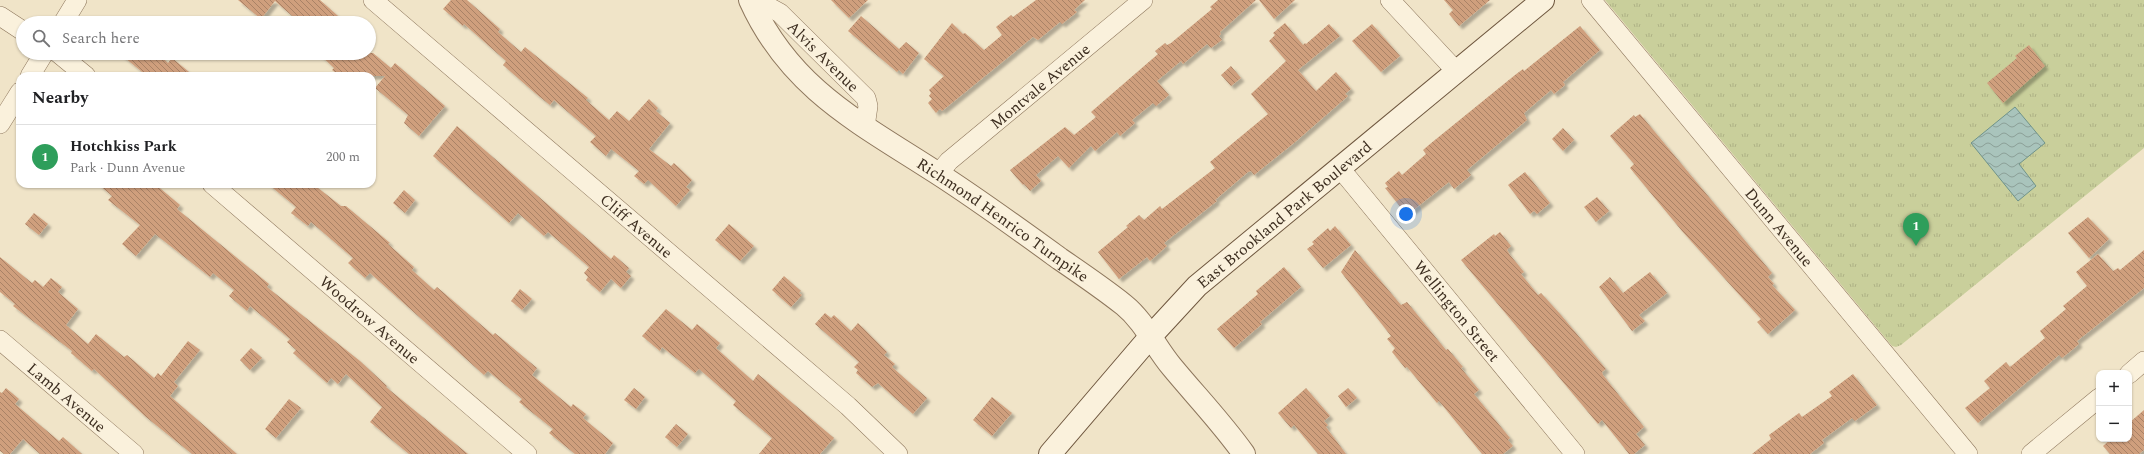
<!DOCTYPE html>
<html lang="en">
<head>
<meta charset="utf-8">
<style>
	body { margin:0; font-family:Spectral,serif; background:#f6f6f6; color:#202124 }
	.controls { position:absolute; right:12px; bottom:12px; display:grid; overflow:hidden; border-radius:8px; box-shadow:0 1px 3px #0004 }
	.controls button { width:36px; height:36px; display:grid; place-items:center; padding:0; border:0; border-bottom:1px solid #e0e0e0; background:#fff; color:#202124; font:20px sans-serif }
	.you { position:absolute; left:1406px; top:214px; width:14px; height:14px; margin:-10px; border:3px solid #fff; border-radius:50%; background:#1a73e8; box-shadow:0 0 0 6px #1a73e833 }
	.badge { display:grid; place-items:center; width:26px; height:26px; border-radius:50%; background:#ea580c; color:#fff; font-size:13px; font-weight:700 }
	.pin { position:absolute; translate:-50% -33px; filter:drop-shadow(0 1px 2px #0008) }
	.pin::after { content:''; position:absolute; top:21px; width:14px; height:12px; background:inherit; clip-path:polygon(0 0,100% 0,50% 100%) }
	.list { margin:0; padding:0; list-style:none }
	h2 { display:flex; justify-content:space-between; align-items:center; height:52px; margin:0; padding:0 16px; font-size:17px }
	h2 small { font-size:13px; font-weight:400; color:#757577 }
	.list li { display:grid; grid-template-columns:26px 1fr auto; gap:12px; align-items:center; box-sizing:border-box; height:64px; padding:0 16px; border-top:1px solid #e0e0e0 }
	.list b { display:block; font-size:15px; white-space:nowrap }
	.list p { margin:0; font-size:13px; white-space:nowrap; color:#757577 }
	.list em { font-size:13px; font-style:normal; color:#757577 }
	.icon { flex:none; width:22px; height:22px; fill:none; stroke:currentColor; stroke-width:2; stroke-linecap:round; stroke-linejoin:round }
	.map { position:relative; flex:none; width:2144px; height:454px; overflow:hidden }
	.search { position:absolute; background:#fff; box-shadow:0 1px 3px #0004; left:16px; top:16px; width:360px; height:44px; display:flex; align-items:center; gap:10px; box-sizing:border-box; padding:0 14px; border-radius:22px; color:#757577; font-size:15px }
	.panel { position:absolute; background:#fff; box-shadow:0 1px 3px #0004; left:16px; top:72px; width:360px; height:116px; border-radius:12px }
	.map>svg:first-child { display:block }
	.park { fill:url(#park-tufts) }
	.water { fill:url(#water-waves); stroke:#6f938a }
	.building { fill:url(#building-back-hatch); filter:url(#shadow) }
	.lines { fill:none; stroke-linecap:round; stroke-linejoin:round }
	.minor-casing { stroke:#8d765c; stroke-width:20 }
	.tertiary-casing { stroke:#8d765c; stroke-width:24 }
	.secondary-casing { stroke:#6f573f; stroke-width:24 }
	.minor { stroke:#faf1dc; stroke-width:19 }
	.tertiary { stroke:#faf1dc; stroke-width:22 }
	.secondary { stroke:#faf1dc; stroke-width:22 }
	.labels { text-anchor:middle; stroke-width:3; stroke-linejoin:round; paint-order:stroke }
	.street-label { font-size:16px; fill:#3d2e20; stroke:#f7eed8 }
</style>
</head>
<body>
<div class="map">
<svg width="2144" height="454" viewBox="0 0 2144 454">
	<defs>
		<pattern id="park-tufts" width="24" height="20" patternUnits="userSpaceOnUse"><rect width="24" height="20" fill="#c9cf9b"/><path d="M3 7l-1-3M5 7V3M7 7l1-3M15 17l-1-3M17 17v-4M19 17l1-3" fill="none" stroke="#aeb285"/></pattern>
		<pattern id="water-waves" width="16" height="10" patternUnits="userSpaceOnUse"><rect width="16" height="10" fill="#a9c4bc"/><path d="M0 5q4-4 8 0t8 0" fill="none" stroke="#8ba098"/></pattern>
		<pattern id="building-back-hatch" width="6" height="6" patternUnits="userSpaceOnUse"><rect width="6" height="6" fill="#cf9f7d"/><path d="M-1 5l2 2M0 0l6 6M5-1l2 2" fill="none" stroke="#a98266"/></pattern>
		<filter id="shadow"><feDropShadow dx="3.5" dy="3.5" stdDeviation="1" flood-color="#0004"/></filter>
	</defs>
	<rect width="100%" height="100%" fill="#f0e4c8"/>
	<polygon class="park" points="1605,0 2144,0 2144,148 1901,345 1896,347 1892,346"/>
	<polygon class="water" points="2015,107 2045,143 2019,164 2036,186 2018,201 1971,143"/>
	<g class="building">
		<polygon points="238,0 320,0 346,23 300,23 275,1 261,19"/>
		<polygon points="451,0 467,0 500,29 498,32 521,52 525,47 588,98 586,100 609,120 617,111 629,121 649,99 658,108 656,111 670,123 649,149 671,166 674,163 692,180 686,187 690,190 676,206 648,180 644,184 634,176 639,171 611,149 606,156 590,142 596,136 554,100 550,105 535,93 503,65 506,61 464,24 463,26 443,9"/>
		<polygon points="831,0 868,0 849,18"/>
		<polygon points="1036,0 1085,0 1074,10 1077,12 1062,24 1060,22 1038,40 1033,37 942,111 940,109 936,113 928,103 932,99 929,96 931,93 929,90 944,76 924,59 952,23 963,34 965,33 984,50 1002,35 996,27 1011,15 1013,17"/>
		<polygon points="1218,0 1256,0 1220,32 1221,34 1219,36 1222,40 1211,48 1207,44 1183,64 1181,61 1157,81 1169,95 1156,106 1153,103 1132,120 1135,123 1120,136 1117,132 1095,151 1091,146 1069,168 1058,156 1036,175 1041,181 1030,191 1024,184 1023,185 1010,170 1065,127 1074,135 1096,117 1091,112 1158,54 1155,51 1165,43 1167,45 1171,43 1212,9 1210,7"/>
		<polygon points="1259,0 1295,0 1274,19"/>
		<polygon points="1444,0 1490,0 1459,26 1449,14 1453,10"/>
		<polygon points="861,16 899,49 906,42 919,53 903,74 899,70 897,72 848,31"/>
		<polygon points="1285,23 1303,45 1305,43 1306,44 1329,24 1340,36 1298,70 1316,91 1336,72 1351,89 1345,94 1348,96 1294,143 1254,175 1251,171 1248,172 1215,200 1217,201 1164,243 1167,246 1150,261 1147,257 1119,279 1098,252 1128,227 1126,226 1139,215 1144,220 1160,206 1162,209 1215,168 1210,162 1268,114 1251,94 1286,61 1269,41 1275,35 1273,33"/>
		<polygon points="1372,24 1400,56 1381,72 1352,41"/>
		<polygon points="1580,26 1600,50 1563,82 1565,85 1554,94 1551,90 1524,113 1527,120 1467,170 1471,175 1454,189 1449,182 1407,215 1385,188 1388,187 1385,183 1399,171 1402,175 1426,154 1423,150 1430,144 1515,75 1523,69 1524,71"/>
		<polygon points="2029,45 2045,66 2003,103 1987,83 2017,58 2015,56"/>
		<polygon points="119,53 157,53 168,63 172,58 194,76 147,76"/>
		<polygon points="318,53 373,53 391,68 395,63 445,106 419,136 404,123 408,115 375,88 385,76 340,76 332,70 334,68"/>
		<polygon points="1231,66 1241,78 1231,86 1221,75"/>
		<polygon points="1640,114 1772,273 1768,277 1774,284 1772,285 1795,310 1768,334 1757,322 1761,319 1682,231 1630,168 1634,164 1610,136 1634,115 1635,117"/>
		<polygon points="457,126 605,254 611,259 614,255 629,268 626,272 631,276 621,288 611,279 600,292 586,280 588,277 584,273 589,267 548,232 544,236 518,213 509,223 433,156"/>
		<polygon points="1563,128 1574,140 1563,151 1552,139"/>
		<polygon points="1525,172 1550,203 1537,214 1534,211 1530,214 1508,185"/>
		<polygon points="98,184 155,184 180,205 177,209 269,284 267,287 360,361 387,386 386,387 468,454 409,454 370,422 382,407 346,374 338,384 331,378 327,383 293,353 296,350 287,342 290,339 250,306 247,311 229,296 234,290 213,273 210,277 155,234 136,256 122,244 140,225 108,200 112,196"/>
		<polygon points="268,184 313,184 341,206 346,206 390,243 388,244 414,267 412,270 434,290 437,287 493,335 495,333 537,368 532,375 571,407 573,404 586,414 583,418 613,443 605,454 575,454 549,433 553,429 519,402 522,399 488,371 484,375 370,273 365,278 348,263 353,258 311,222 308,226 291,213 296,207"/>
		<polygon points="404,190 415,200 405,213 393,203"/>
		<polygon points="1597,197 1609,211 1596,222 1584,207"/>
		<polygon points="34,213 48,224 39,235 25,224"/>
		<polygon points="2088,217 2109,239 2089,258 2068,233"/>
		<polygon points="729,224 754,246 740,261 715,240"/>
		<polygon points="1335,226 1351,245 1323,268 1307,249 1314,244 1312,242 1328,228 1330,231"/>
		<polygon points="1500,232 1511,246 1507,250 1510,255 1524,272 1521,274 1538,295 1541,293 1561,315 1606,369 1602,372 1603,375 1644,427 1636,434 1645,445 1634,454 1629,454 1602,420 1598,424 1461,260 1494,234 1495,236"/>
		<polygon points="1355,250 1401,305 1407,302 1446,350 1448,349 1463,367 1461,368 1479,390 1474,394 1510,438 1508,440 1513,446 1503,454 1482,454 1439,401 1437,403 1407,367 1405,368 1392,352 1395,348 1387,339 1391,336 1341,272"/>
		<polygon points="2144,250 2144,288 2077,341 2079,344 2072,350 2062,358 2059,355 1978,423 1965,408 1990,388 1984,381 2006,362 2010,367 2045,338 2040,331 2066,309 2063,306 2087,286 2076,272 2098,254 2113,271 2118,268 2120,270"/>
		<polygon points="0,257 32,283 35,280 43,287 51,278 62,287 58,292 78,309 66,325 88,344 96,334 124,357 127,355 154,378 158,373 161,376 188,341 200,350 174,382 178,386 170,396 237,454 192,454 146,417 94,369 92,371 71,353 72,351 13,306 15,304 0,292"/>
		<polygon points="1284,267 1301,287 1260,322 1262,324 1234,348 1217,329 1258,294 1256,291"/>
		<polygon points="1650,272 1667,293 1639,315 1645,321 1632,331 1599,287 1610,277 1623,293"/>
		<polygon points="784,276 801,291 799,293 802,295 791,307 772,290"/>
		<polygon points="520,289 532,299 522,310 511,301"/>
		<polygon points="666,309 692,330 697,324 720,343 716,348 753,381 758,374 834,438 820,454 759,454 772,438 733,405 736,401 699,369 695,373 662,347 660,351 642,336"/>
		<polygon points="825,313 831,318 834,315 851,331 858,323 887,352 884,355 895,364 892,367 927,398 913,414 878,383 872,387 856,373 858,370 854,367 859,362 815,324"/>
		<polygon points="251,348 262,358 250,370 240,360"/>
		<polygon points="1853,374 1877,405 1855,421 1852,418 1822,440 1824,443 1810,454 1752,454 1771,439 1769,435 1799,413 1802,417 1832,396 1829,392"/>
		<polygon points="6,388 19,399 15,404 59,441 63,437 82,454 40,454 23,439 10,454 4,454 0,451 0,392 2,393"/>
		<polygon points="634,388 645,397 636,409 624,400"/>
		<polygon points="1306,388 1330,416 1324,421 1328,425 1326,427 1346,454 1318,454 1294,425 1291,428 1278,413"/>
		<polygon points="1348,388 1357,398 1346,407 1338,396"/>
		<polygon points="992,397 1012,413 992,436 973,420"/>
		<polygon points="289,399 301,408 276,438 265,429"/>
		<polygon points="2144,410 2144,450 2139,454 2110,454 2103,446 2111,439 2129,439 2129,423"/>
		<polygon points="676,424 688,434 677,447 665,437"/>
	</g>
	<g class="lines">
		<g class="minor-casing">
			<g id="minor">
				<path id="s1" d="M373,0L848,406L898,454"/>
				<polyline points="1390,0 1456,71"/>
				<path id="s2" d="M1591,0L1968,454"/>
				<path id="s3" d="M753,7L767,6L780,13L866,98L868,106L865,127"/>
				<polyline points="0,16 23,31"/>
				<polyline points="63,23 77,0"/>
				<polyline points="58,53 86,76"/>
				<polyline points="30,76 44,53"/>
				<polyline points="0,124 20,92"/>
				<path id="s4" d="M1339,167L1575,454"/>
				<path id="s5" d="M938,174L949,161L1143,0"/>
				<path id="s6" d="M212,184L527,454"/>
				<path id="s7" d="M0,340L134,454"/>
				<polyline points="2129,374 2144,361"/>
				<polyline points="2031,454 2099,398"/>
			</g>
		</g>
		<g class="tertiary-casing">
			<g id="tertiary">
				<path id="s8" d="M750,0C790,89 860,123 937,173C979,200 1020,230 1060,259C1082,274 1104,289 1124,305C1145,322 1155,347 1172,367C1196,396 1222,423 1244,454"/>
			</g>
		</g>
		<g class="secondary-casing">
			<g id="secondary">
				<path id="s9" d="M1050,454L1150,337L1197,286L1543,0"/>
			</g>
		</g>
		<use href="#minor" class="minor"/>
		<use href="#tertiary" class="tertiary"/>
		<use href="#secondary" class="secondary"/>
	</g>
	<g class="labels">
		<g class="street-label">
			<text dy="6" stroke="none"><textPath href="#s3" startOffset="90">Alvis Avenue</textPath></text>
			<text dy="6" stroke="none"><textPath href="#s5" startOffset="135">Montvale Avenue</textPath></text>
			<text dy="6" stroke="none"><textPath href="#s9" startOffset="336">East Brookland Park Boulevard</textPath></text>
			<text dy="6" stroke="none"><textPath href="#s8" startOffset="340">Richmond Henrico Turnpike</textPath></text>
			<text dy="6" stroke="none"><textPath href="#s1" startOffset="347">Cliff Avenue</textPath></text>
			<text dy="6" stroke="none"><textPath href="#s2" startOffset="295">Dunn Avenue</textPath></text>
			<text dy="6" stroke="none"><textPath href="#s4" startOffset="186">Wellington Street</textPath></text>
			<text dy="6" stroke="none"><textPath href="#s6" startOffset="208">Woodrow Avenue</textPath></text>
			<text dy="6" stroke="none"><textPath href="#s7" startOffset="88">Lamb Avenue</textPath></text>
		</g>
	</g>
</svg>
<div class="controls">
<button>+</button>
<button>−</button>
</div>
<div class="you"></div>
<div class="pin badge" style="left:1916px;top:246px;background:#2e9e5b">1</div>
<div class="search"><svg class="icon" aria-label="search" viewBox="0 0 24 24"><circle cx="10" cy="10" r="6"/><path d="M15 15l6 6"/></svg>Search here</div>
<section class="panel">
<h2>Nearby<small></small></h2>
<ul class="list">
<li><span class="badge" style="background:#2e9e5b">1</span><div><b>Hotchkiss Park</b><p>Park · Dunn Avenue</p></div><em>200 m</em></li>
</ul>
</section>
</div>
</body>
</html>
